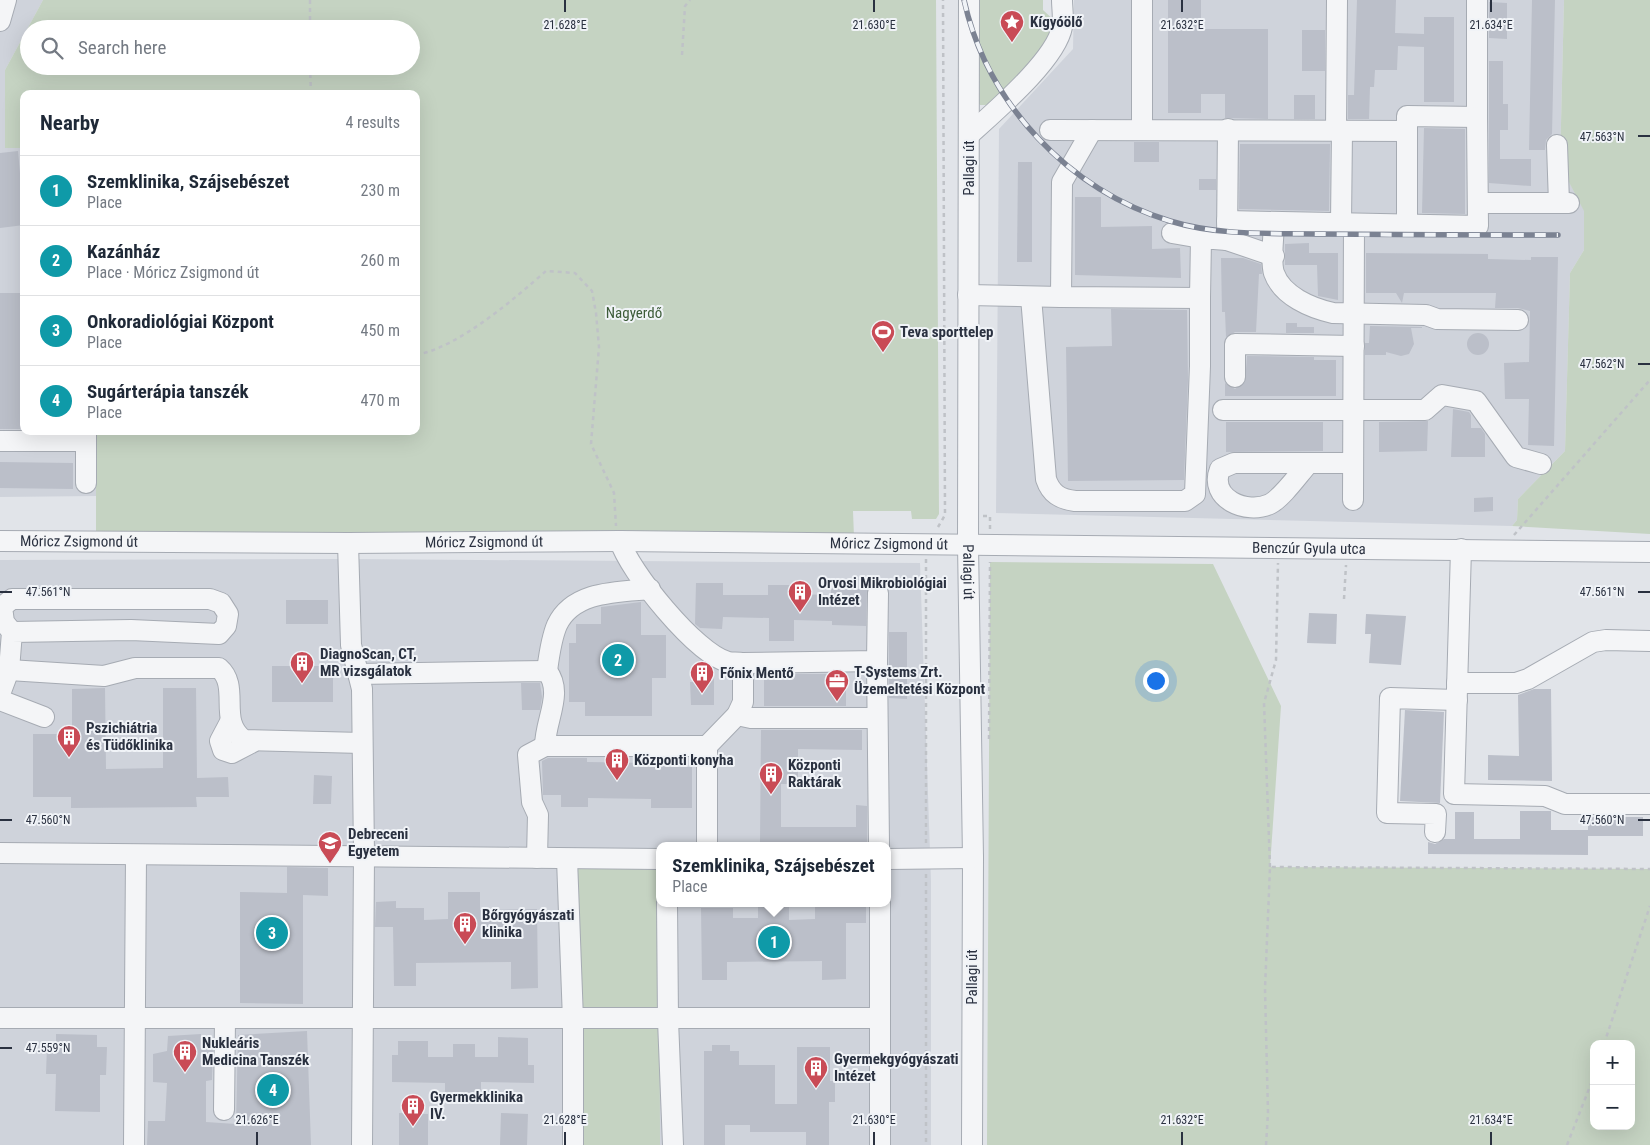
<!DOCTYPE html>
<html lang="en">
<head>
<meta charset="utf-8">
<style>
	body { margin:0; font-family:"Roboto Condensed",sans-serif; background:#f6f6f7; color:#1f2937 }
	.controls { position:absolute; right:15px; bottom:15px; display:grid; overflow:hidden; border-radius:10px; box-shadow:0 5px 20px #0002 }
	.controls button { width:45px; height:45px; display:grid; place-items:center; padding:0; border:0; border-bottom:1px solid #e0e1e3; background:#fff; color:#1f2937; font:25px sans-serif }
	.you { position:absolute; left:1155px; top:680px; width:18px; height:18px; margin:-12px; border:4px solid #fff; border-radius:50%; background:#1a73e8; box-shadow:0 0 0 8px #1a73e833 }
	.badge { display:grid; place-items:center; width:32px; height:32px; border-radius:50%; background:#2563eb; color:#fff; font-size:16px; font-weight:700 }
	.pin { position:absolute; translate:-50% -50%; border:2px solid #fff; box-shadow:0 1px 5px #0006 }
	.popup { position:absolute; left:656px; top:842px; width:235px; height:65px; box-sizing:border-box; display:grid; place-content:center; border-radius:10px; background:#fff; filter:drop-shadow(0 1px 4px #0005); font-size:16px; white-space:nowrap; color:#747a83 }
	.popup b { font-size:19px; color:#1f2937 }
	.popup::after { content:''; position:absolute; left:50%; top:100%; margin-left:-10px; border:10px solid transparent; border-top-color:#fff }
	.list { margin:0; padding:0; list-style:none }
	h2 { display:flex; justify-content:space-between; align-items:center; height:65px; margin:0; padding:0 20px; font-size:21px }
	h2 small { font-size:16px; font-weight:400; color:#747a83 }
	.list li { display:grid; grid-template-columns:32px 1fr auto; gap:15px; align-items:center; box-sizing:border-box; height:70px; padding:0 20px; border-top:1px solid #e0e1e3 }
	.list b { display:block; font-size:19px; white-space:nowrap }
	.list p { margin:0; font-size:16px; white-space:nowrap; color:#747a83 }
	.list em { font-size:16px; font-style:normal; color:#747a83 }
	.icon { flex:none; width:28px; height:28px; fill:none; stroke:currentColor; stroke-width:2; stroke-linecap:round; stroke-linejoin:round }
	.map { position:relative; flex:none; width:1650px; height:1145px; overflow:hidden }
	.search { position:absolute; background:#fff; box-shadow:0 5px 20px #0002; left:20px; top:20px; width:400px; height:55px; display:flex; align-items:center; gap:12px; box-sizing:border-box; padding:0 18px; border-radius:28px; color:#747a83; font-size:19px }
	.panel { position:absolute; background:#fff; box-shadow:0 5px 20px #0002; left:20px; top:90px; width:400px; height:345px; border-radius:10px }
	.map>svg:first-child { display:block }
	.built { fill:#cfd3db; fill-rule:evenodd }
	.green { fill:#c5d3c2; fill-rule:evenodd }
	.building { fill:#bbbfc9 }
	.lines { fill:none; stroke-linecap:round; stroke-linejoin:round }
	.minor-casing { stroke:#a6abb3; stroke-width:22 }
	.path { stroke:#bfc2c7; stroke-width:2.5; stroke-dasharray:4 4; stroke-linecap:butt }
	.minor { stroke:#f4f5f7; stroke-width:20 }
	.rail-casing { stroke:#7b8292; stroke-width:5.5 }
	.rail { stroke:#f0f3f7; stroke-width:4; stroke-dasharray:11; stroke-linecap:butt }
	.ticks { fill:none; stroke:#2a3140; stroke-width:2 }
	.labels { text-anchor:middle; stroke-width:4; stroke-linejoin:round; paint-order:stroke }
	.poi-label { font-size:15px; font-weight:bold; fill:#2a3140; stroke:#f0f3f7; text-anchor:start }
	.street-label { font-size:15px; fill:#2a3140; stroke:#f0f3f7 }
	.park-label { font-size:15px; fill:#3c5b38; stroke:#f0f3f7 }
	.ticks-label { font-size:12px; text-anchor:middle; fill:#2a3140; stroke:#f0f3f7; stroke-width:4; stroke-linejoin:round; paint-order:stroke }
</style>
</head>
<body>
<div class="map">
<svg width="1650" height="1145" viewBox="0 0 1650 1145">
	<rect width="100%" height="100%" fill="#e1e4e9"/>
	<g class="built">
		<polygon points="0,0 43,0 5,70 5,148 24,148 24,431 96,431 96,496 0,497"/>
		<polygon points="1074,0 1564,0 1560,165 1584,210 1584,250 1570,273 1565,451 1518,499 1517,520 1512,526 996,513 999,129 1073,49"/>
		<path d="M349,559L920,563L931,881V1145H0V560ZM660,846H888V903H660Z"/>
	</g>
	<g class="green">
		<path d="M43,0H936L939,514L936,519H912L911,511H853L854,537L96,533V431H416V94H24V148H5V70ZM29,29H411V66H29Z"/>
		<polygon points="978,0 1043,0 1043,10 1059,25 1043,48 993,101 986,105 980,105 976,100"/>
		<polygon points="1564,0 1650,0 1650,534 1512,526 1517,520 1518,499 1565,451 1570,273 1584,250 1584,211 1560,165"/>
		<path d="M990,562L1213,564L1281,706L1270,867L1650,869V1145H987ZM1594,1044H1631V1126H1594Z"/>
		<polygon points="572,859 659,859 660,1145 573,1145"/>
	</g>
	<g class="building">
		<polygon points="1168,0 1201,0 1201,29 1268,29 1268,119 1225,118 1225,94 1201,94 1201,113 1168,113"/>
		<polygon points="1357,0 1396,0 1395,33 1424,34 1424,17 1454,17 1454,102 1424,102 1424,47 1398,46 1397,70 1375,70 1374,87 1370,87 1369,119 1348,119 1348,95 1354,95"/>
		<polygon points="1532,0 1555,0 1552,134 1546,140 1545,150 1529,150"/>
		<polygon points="1489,2 1507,3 1507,39 1489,38"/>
		<rect x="1302" y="30" width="23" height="41"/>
		<polygon points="1489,61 1503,61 1503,104 1508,104 1508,130 1500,130 1500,159 1531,159 1531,186 1489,183"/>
		<rect x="1294" y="95" width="21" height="24"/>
		<polygon points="1424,128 1465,129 1465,214 1422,213"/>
		<rect x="1134" y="142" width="25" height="20"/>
		<polygon points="1240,144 1330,144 1329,211 1239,209"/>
		<polygon points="18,151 20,173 24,172 24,225 0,228 0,153"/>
		<polygon points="1018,162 1032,162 1032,262 1017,262"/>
		<rect x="1199" y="179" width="17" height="11"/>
		<polygon points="1075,197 1101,197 1101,227 1152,226 1152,249 1180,248 1181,278 1075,275"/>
		<polygon points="1309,243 1309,253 1338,253 1338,300 1318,296 1317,265 1285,265 1285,244"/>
		<polygon points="1366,253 1488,254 1488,259 1531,260 1531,257 1558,257 1554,446 1528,445 1529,399 1505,399 1504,363 1529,362 1530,311 1518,308 1495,308 1496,293 1404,293 1402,303 1396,293 1366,293"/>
		<polygon points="1221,258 1243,258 1261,264 1262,274 1259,274 1256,332 1235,332 1226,337 1225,312 1222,312"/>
		<rect x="0" y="293" width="24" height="136"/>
		<polygon points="1111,309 1187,310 1188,380 1184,480 1068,481 1066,347 1112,346"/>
		<polygon points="1286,323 1297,323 1297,327 1314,327 1314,333 1286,333"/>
		<polygon points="1370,326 1422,327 1422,328 1411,328 1414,344 1409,354 1401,356 1386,352 1386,355 1365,355 1365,343 1369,343"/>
		<circle cx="1478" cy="344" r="11"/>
		<polygon points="1247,356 1314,357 1314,360 1336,360 1336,396 1225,396 1225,383 1235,389 1245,382"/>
		<polygon points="1453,409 1469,412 1471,415 1471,428 1481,428 1485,434 1485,457 1451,457"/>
		<polygon points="1428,421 1427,451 1379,452 1379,422"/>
		<polygon points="1226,422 1323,422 1323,451 1226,452"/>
		<polygon points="0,462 73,463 73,489 0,488"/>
		<polygon points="1493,497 1493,511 1474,512 1474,498"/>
		<polygon points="839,581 858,582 858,589 867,589 866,626 832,625 832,621 794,620 794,641 769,641 769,618 723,617 722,629 700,628 695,624 696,583 723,583 723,595 768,595 768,585 794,585 794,594 831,595 831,588 838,588"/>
		<rect x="286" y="600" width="42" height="24"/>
		<polygon points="641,602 641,635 666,635 666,678 652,678 652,716 585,716 585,702 569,702 569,643 576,643 576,624 601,624 601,607"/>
		<polygon points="1309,613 1337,614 1336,644 1307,643"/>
		<polygon points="1366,614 1406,616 1401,665 1369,663 1371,634 1365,634"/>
		<polygon points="889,632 907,632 907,699 889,698"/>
		<rect x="272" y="666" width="61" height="36"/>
		<polygon points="714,674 714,705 691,705 690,682 700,682 700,675"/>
		<polygon points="772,674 827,674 827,678 846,678 846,706 764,706 764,677 772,677"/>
		<polygon points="521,683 540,683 542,697 540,710 522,710"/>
		<polygon points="105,688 106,769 163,768 163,688 196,688 197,778 228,777 229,797 196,797 197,807 71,808 71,797 33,797 33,734 72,734 72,689"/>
		<polygon points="1534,689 1551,689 1552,781 1488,780 1488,755 1519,756 1518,695"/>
		<polygon points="1405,710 1444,712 1440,803 1400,801"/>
		<polygon points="761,730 862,730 862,750 798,749 798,784 781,784 781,827 856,827 856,805 867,806 867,842 760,842"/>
		<polygon points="548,758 587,758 587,762 649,763 649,758 673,758 673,767 692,767 692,808 651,808 651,799 588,798 588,807 561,807 561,795 543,795 542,761"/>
		<polygon points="314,775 332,776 331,804 313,804"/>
		<polygon points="1520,811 1551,811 1551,830 1588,830 1588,817 1643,817 1643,836 1588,836 1588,855 1428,854 1428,842 1435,844 1444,839 1455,839 1455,812 1474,812 1474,839 1520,839"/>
		<polygon points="287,867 328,868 328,896 303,895 303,1004 240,1003 240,892 287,893"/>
		<polygon points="448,892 480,892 480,910 537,909 538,988 511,989 511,962 416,963 416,986 394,986 393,927 375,927 376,902 396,901 396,908 424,908 424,920 448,919"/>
		<polygon points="758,903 789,903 789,920 815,919 815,907 843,907 843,903 866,903 866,923 846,923 846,979 822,980 822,961 727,962 727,980 702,980 701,908 733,908 733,918 758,918"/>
		<polygon points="307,1031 311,1145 147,1145 148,1121 165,1121 167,1083 153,1082 153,1054 167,1051 168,1036 201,1034 201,1048 213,1047 212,1080 206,1081 206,1122 236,1124 238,1035"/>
		<polygon points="56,1034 97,1035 97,1047 107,1047 106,1075 100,1075 100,1112 55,1111 56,1074 46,1074 47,1046 56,1046"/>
		<polygon points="498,1037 528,1038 528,1065 534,1065 534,1083 481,1082 481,1093 445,1092 445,1083 392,1082 392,1055 398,1055 398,1041 428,1041 428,1057 453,1057 453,1044 475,1044 475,1057 498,1057"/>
		<polygon points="712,1045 730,1045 730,1051 739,1051 739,1065 775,1065 775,1104 797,1104 797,1047 830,1047 830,1081 835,1081 835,1102 829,1102 829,1145 806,1145 806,1132 750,1132 750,1125 725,1125 725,1145 704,1145 704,1051 712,1051"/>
		<polygon points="399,1113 428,1114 428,1145 399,1145"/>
		<polygon points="501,1113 528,1114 527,1145 500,1145"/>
	</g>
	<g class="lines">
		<g class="minor-casing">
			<g id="minor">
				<path id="s1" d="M969,0L968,545L973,858L972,1145"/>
				<polyline points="0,21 6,0"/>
				<polyline points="1142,129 1142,0"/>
				<polyline points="1050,130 1407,131 1407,116 1477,117 1477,0"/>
				<polyline points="1092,130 1062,182 1061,297 1200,298 1201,238 1227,240 1228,129"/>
				<polyline points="1336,130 1337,0"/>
				<path d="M969,135C994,112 1056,60 1062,27C1064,19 1062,8 1062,0"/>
				<polyline points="1557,145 1559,203"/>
				<polyline points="1478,203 1569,203"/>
				<polyline points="1227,221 1478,226 1477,117"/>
				<path d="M1274,222C1274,235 1270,261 1274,273C1282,296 1311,308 1333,313L1426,315L1437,319L1518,320"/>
				<polyline points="1341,223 1342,130"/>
				<polyline points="1407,225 1407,131"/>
				<polyline points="1172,233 1201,238"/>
				<polyline points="1227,240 1274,256"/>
				<polyline points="968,295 1061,297"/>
				<path d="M1031,297L1046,479C1051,494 1060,499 1075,501H1185L1195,494L1200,366V298"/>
				<polyline points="1235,377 1235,344 1354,346"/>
				<polyline points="1223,410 1425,410 1442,395 1476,401 1516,457 1541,464"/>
				<polyline points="86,431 86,483"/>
				<polyline points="0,441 86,441"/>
				<path d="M1308,464C1299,474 1282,498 1270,504C1247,515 1208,499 1220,469L1234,463H1353"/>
				<polyline points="1353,500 1354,224"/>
				<path id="s2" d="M0,541L348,543L620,541L1650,552"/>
				<path d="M620,541C629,571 696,654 728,662C732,663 738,662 743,663"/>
				<polyline points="348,543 351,645 362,689 364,855 362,1145"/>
				<polyline points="1461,549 1454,794 1545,796 1565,804 1650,804"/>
				<polyline points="877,661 879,846"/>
				<path d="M9,670L104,676L135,668H219C241,687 217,721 244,740L362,743"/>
				<path d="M547,671C549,656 551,639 557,625C573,591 617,592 650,589"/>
				<path d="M358,674L547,671C564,693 545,720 545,746H707V846"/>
				<polyline points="1457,683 1516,683 1528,679 1593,642 1606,640 1650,641"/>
				<polyline points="0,694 9,670 12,632 4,622 2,607 12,599 210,599 221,603 228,614 226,626 219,634 131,630 12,632"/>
				<polyline points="0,700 44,717"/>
				<polyline points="737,715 751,718 877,718"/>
				<polyline points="230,722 220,741 223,750 232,753 253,742"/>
				<polyline points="707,746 737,715 743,702 743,663 877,661 878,593"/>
				<polyline points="1435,832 1436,814 1387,813 1390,698 1457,700"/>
				<polyline points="0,853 660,859"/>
				<polyline points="537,858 538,815 532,802 528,755 545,746"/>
				<polyline points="567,859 573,1020 573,1145"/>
				<polyline points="888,859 973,858"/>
				<polyline points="667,903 668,1020 673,1145"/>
				<polyline points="880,903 880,1145"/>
				<polyline points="0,1018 880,1018"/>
				<polyline points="224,1110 225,1019"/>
				<polyline points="134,1145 136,856"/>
			</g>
		</g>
		<g class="path">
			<polyline points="310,0 310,29"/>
			<polyline points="682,55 685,6 690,0"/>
			<polyline points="310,66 311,94"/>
			<path d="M416,355C459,347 514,299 546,271L575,273L592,291L596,313L599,347L591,444L614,493L616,526"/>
			<polyline points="983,516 990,516 990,529"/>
			<polyline points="938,527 945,515 943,0"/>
			<polyline points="1514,535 1650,380"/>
			<polyline points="926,559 926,844"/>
			<polyline points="1344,599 1346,565"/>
			<polyline points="989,739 990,562"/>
			<polyline points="1270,867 1264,703 1276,660 1278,563"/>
			<polyline points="926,874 926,1145"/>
			<polyline points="1604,1044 1650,906"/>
			<polyline points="1266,1145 1268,1113 1265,989 1270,867 1650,869"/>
			<polyline points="1567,1145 1594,1076"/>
		</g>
		<use href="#minor" class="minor"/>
		<g class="rail-casing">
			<path id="rail" d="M964,0C987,104 1069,190 1170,221C1219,236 1270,233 1320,234C1399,235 1479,235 1558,235"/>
		</g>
		<use href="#rail" class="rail"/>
	</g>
	<path class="ticks" d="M565,0V12M874,0V12M1182,0V12M1491,0V12M1638,136H1650M1638,364H1650M0,592H12M1638,592H1650M0,820H12M1638,820H1650M0,1048H12M257,1132V1145M565,1132V1145M874,1132V1145M1182,1132V1145M1491,1132V1145"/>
	<defs>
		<g id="sight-pin" transform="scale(1.25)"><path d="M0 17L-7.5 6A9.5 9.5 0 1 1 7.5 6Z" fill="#c94b56" stroke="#f0f3f7"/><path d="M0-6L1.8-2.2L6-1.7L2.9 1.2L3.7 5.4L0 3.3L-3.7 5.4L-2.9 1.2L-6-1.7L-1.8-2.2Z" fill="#fff"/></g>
		<g id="stadium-pin" transform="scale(1.25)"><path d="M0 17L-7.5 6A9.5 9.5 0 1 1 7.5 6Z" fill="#c94b56" stroke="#f0f3f7"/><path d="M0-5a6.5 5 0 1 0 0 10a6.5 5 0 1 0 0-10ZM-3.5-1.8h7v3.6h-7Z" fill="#fff"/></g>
		<g id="building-pin" transform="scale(1.25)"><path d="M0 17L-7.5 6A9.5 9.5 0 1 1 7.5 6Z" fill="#c94b56" stroke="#f0f3f7"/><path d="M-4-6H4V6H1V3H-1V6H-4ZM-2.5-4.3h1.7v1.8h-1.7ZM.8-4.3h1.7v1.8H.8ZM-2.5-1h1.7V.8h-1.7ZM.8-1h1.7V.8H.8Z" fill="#fff"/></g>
		<g id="office-pin" transform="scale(1.25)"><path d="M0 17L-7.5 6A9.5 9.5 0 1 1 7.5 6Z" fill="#c94b56" stroke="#f0f3f7"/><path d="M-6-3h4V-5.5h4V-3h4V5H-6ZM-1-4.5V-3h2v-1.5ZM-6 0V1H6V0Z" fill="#fff"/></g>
		<g id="university-pin" transform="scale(1.25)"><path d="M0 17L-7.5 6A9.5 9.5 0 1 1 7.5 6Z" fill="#c94b56" stroke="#f0f3f7"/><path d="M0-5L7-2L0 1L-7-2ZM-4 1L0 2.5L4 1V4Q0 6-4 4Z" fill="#fff"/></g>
	</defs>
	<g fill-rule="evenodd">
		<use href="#sight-pin" x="1012" y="22"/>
		<use href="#stadium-pin" x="883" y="332"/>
		<use href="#building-pin" x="800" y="592"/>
		<use href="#building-pin" x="302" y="663"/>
		<use href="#building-pin" x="702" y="673"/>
		<use href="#office-pin" x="837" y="681"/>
		<use href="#building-pin" x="69" y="737"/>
		<use href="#building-pin" x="617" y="760"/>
		<use href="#building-pin" x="771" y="774"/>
		<use href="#university-pin" x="330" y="843"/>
		<use href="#building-pin" x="465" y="924"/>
		<use href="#building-pin" x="185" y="1052"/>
		<use href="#building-pin" x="816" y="1068"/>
		<use href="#building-pin" x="413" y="1106"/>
	</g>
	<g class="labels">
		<g class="poi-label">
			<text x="1030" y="27">Kígyóölő</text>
			<text x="900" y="337">Teva sporttelep</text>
			<text x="818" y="588">Orvosi Mikrobiológiai<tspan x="818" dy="17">Intézet</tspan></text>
			<text x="320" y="659">DiagnoScan, CT,<tspan x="320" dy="17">MR vizsgálatok</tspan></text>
			<text x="854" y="677">T-Systems Zrt.<tspan x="854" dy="17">Üzemeltetési Központ</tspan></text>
			<text x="720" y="678">Főnix Mentő</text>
			<text x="86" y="733">Pszichiátria<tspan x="86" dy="17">és Tüdőklinika</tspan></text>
			<text x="634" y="765">Központi konyha</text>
			<text x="788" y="770">Központi<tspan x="788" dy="17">Raktárak</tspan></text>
			<text x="348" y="839">Debreceni<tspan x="348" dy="17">Egyetem</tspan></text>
			<text x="482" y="920">Bőrgyógyászati<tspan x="482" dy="17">klinika</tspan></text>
			<text x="202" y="1048">Nukleáris<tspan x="202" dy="17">Medicina Tanszék</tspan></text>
			<text x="834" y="1064">Gyermekgyógyászati<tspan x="834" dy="17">Intézet</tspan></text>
			<text x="430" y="1102">Gyermekklinika<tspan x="430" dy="17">IV.</tspan></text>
		</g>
		<g class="street-label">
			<text transform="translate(969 168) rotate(-90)" y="5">Pallagi út</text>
			<text dy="5" stroke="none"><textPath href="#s2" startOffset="79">Móricz Zsigmond út</textPath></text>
			<text dy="5" stroke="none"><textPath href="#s2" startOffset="484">Móricz Zsigmond út</textPath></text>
			<text dy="5" stroke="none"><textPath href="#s2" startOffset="889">Móricz Zsigmond út</textPath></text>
			<text dy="5" stroke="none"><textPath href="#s2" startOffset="1309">Benczúr Gyula utca</textPath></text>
			<text dy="5" stroke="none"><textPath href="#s1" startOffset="572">Pallagi út</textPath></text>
			<text transform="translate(972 977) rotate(-90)" y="5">Pallagi út</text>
		</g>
		<g class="park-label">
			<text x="634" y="318">Nagyerdő</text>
		</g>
	</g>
	<g class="ticks-label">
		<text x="565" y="29">21.628°E</text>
		<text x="874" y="29">21.630°E</text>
		<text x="1182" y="29">21.632°E</text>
		<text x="1491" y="29">21.634°E</text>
		<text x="1602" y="141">47.563°N</text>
		<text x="1602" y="368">47.562°N</text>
		<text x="48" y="596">47.561°N</text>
		<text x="1602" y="596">47.561°N</text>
		<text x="48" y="824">47.560°N</text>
		<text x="1602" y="824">47.560°N</text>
		<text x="48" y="1052">47.559°N</text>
		<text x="257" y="1124">21.626°E</text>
		<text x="565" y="1124">21.628°E</text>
		<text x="874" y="1124">21.630°E</text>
		<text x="1182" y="1124">21.632°E</text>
		<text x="1491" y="1124">21.634°E</text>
	</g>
</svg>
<div class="controls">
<button>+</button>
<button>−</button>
</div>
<div class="you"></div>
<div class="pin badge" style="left:774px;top:942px;background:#0f9aa8">1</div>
<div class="popup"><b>Szemklinika, Szájsebészet</b>Place</div>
<div class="pin badge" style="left:618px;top:660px;background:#0f9aa8">2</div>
<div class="pin badge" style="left:272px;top:933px;background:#0f9aa8">3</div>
<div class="pin badge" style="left:273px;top:1090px;background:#0f9aa8">4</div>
<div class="search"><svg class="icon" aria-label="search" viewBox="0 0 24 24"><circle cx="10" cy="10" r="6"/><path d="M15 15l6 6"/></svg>Search here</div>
<section class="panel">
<h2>Nearby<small>4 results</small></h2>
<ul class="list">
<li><span class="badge" style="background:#0f9aa8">1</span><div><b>Szemklinika, Szájsebészet</b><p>Place</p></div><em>230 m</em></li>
<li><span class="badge" style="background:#0f9aa8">2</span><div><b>Kazánház</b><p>Place · Móricz Zsigmond út</p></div><em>260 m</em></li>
<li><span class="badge" style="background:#0f9aa8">3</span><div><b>Onkoradiológiai Központ</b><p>Place</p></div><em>450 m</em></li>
<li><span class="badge" style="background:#0f9aa8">4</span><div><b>Sugárterápia tanszék</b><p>Place</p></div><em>470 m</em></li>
</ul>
</section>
</div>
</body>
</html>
